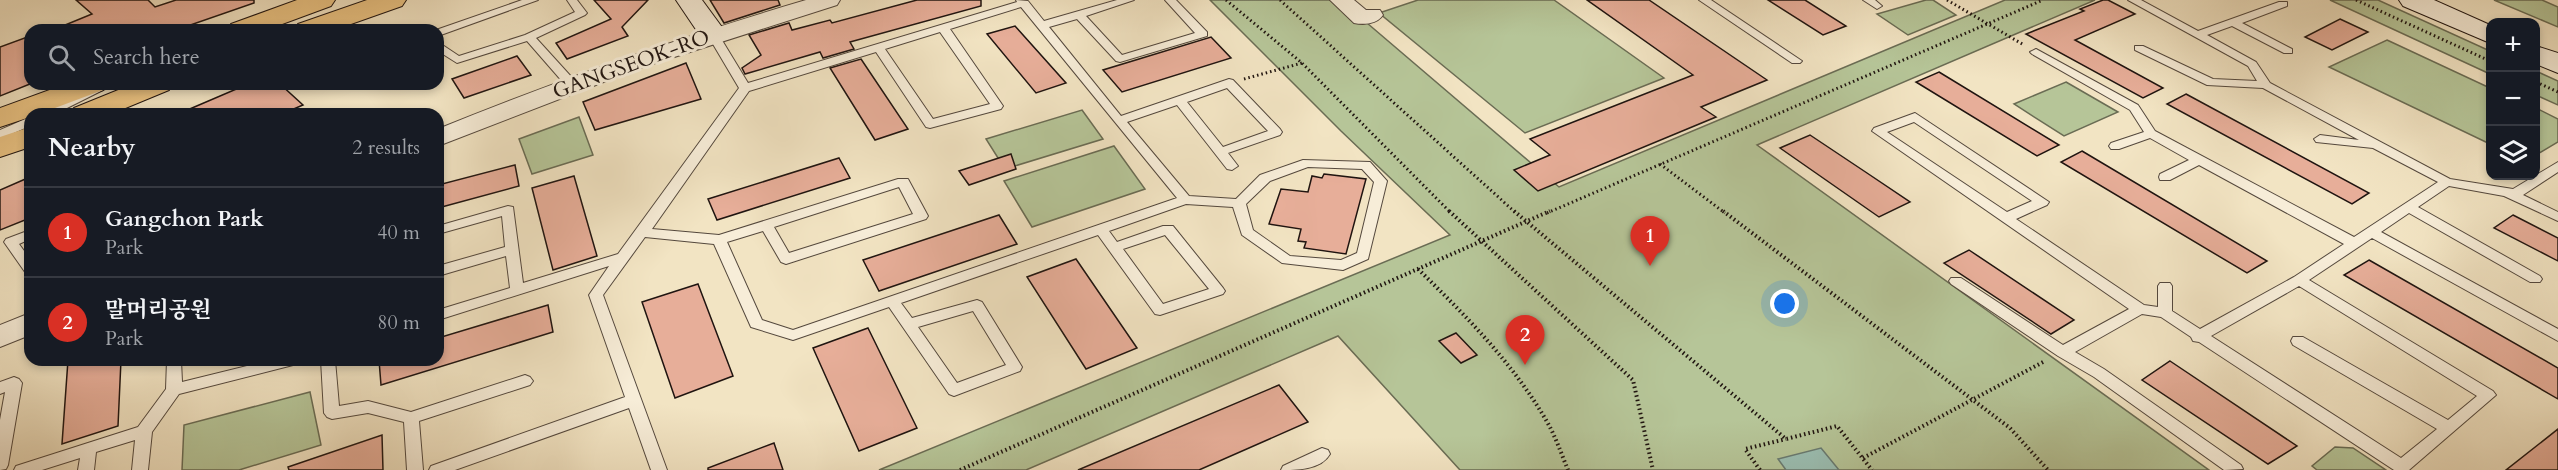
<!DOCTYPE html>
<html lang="en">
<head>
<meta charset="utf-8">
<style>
	body { margin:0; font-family:Cardo,"Noto Serif KR",serif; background:#242831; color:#f1f3f6 }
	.controls { position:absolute; right:18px; top:18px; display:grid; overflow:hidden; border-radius:12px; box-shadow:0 3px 9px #0003 }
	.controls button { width:54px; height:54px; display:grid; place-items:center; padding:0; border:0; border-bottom:2px solid #363941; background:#171b24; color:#f1f3f6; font:30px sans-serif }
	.you { position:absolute; left:1785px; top:304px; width:21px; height:21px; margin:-15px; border:4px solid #fff; border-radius:50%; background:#1a73e8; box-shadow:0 0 0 9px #1a73e833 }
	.badge { display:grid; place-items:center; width:39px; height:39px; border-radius:50%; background:#d93025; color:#fff; font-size:20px; font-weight:700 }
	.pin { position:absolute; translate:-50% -50px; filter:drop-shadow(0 2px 3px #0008) }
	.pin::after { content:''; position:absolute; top:32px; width:21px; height:18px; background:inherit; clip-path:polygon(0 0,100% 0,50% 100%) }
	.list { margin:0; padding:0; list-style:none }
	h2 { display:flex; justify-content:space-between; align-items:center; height:78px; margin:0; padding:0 24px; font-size:26px }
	h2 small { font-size:20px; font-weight:400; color:#9ea1a6 }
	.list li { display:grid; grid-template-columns:39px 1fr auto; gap:18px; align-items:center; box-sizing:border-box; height:90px; padding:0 24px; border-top:2px solid #363941 }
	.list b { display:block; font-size:22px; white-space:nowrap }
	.list p { margin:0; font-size:20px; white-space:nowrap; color:#9ea1a6 }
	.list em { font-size:20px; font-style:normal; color:#9ea1a6 }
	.icon { flex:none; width:33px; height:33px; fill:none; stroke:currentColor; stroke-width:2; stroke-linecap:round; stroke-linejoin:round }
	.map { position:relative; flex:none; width:2558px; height:470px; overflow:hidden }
	.search { position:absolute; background:#171b24; box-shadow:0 3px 9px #0003; left:24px; top:24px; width:420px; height:66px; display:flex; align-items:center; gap:15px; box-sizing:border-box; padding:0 21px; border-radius:18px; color:#9ea1a6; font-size:22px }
	.panel { position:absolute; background:#171b24; box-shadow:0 3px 9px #0003; left:24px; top:108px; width:420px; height:258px; border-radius:18px }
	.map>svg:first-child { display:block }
	.green { fill:#b6c598; stroke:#6a6c54; stroke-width:1.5 }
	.water { fill:#9bbfb3; stroke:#697b72; stroke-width:1.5 }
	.building { fill:#e7ae99; stroke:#1f1410; stroke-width:1.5 }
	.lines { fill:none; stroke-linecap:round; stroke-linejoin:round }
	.lane-casing { stroke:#54483d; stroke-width:2 }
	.street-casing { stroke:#54483d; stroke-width:2 }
	.secondary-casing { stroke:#1f1410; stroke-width:2 }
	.primary-casing { stroke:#1f1410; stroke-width:2 }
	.path-far1 { stroke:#1f1410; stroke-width:3; stroke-dasharray:1.5 3; stroke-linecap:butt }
	.path { stroke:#1f1410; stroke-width:4; stroke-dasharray:1.5 3; stroke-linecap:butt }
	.lane { fill:#f7edd8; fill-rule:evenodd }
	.street { fill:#f7edd8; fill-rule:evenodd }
	.secondary { fill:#f7edd8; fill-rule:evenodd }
	.primary { fill:#e9c282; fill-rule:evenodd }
	.labels { text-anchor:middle; stroke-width:6; stroke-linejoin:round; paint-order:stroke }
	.street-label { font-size:21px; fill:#1f1410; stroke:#f7edd8 }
</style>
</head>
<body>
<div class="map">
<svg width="2558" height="470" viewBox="0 0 2558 470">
	<rect width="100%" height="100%" fill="#f2e4c3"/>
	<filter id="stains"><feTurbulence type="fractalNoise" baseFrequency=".00333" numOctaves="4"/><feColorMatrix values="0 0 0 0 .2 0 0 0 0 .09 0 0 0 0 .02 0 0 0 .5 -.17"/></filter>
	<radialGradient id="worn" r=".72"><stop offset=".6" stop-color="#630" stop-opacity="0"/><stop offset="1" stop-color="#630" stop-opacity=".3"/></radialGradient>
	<g class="green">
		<polygon points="1210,0 1335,0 1363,24 1367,23 1559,187 2005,0 2095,0 1757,145 2209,470 1460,470 1338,336 1026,470 879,470 1450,235 1341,131"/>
		<polygon points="1418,0 1554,0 1664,78 1525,133 1379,13"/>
		<polygon points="1926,0 1933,0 1956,15 1908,35 1877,14"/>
		<polygon points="2330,0 2378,0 2490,51 2490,74"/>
		<polygon points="2494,0 2542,0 2558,7 2558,27"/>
		<polygon points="2387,40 2490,88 2490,144 2329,67"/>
		<polygon points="2536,71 2558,81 2558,105 2536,95"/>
		<polygon points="2066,82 2118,112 2064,136 2014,104"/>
		<polygon points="2536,108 2558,119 2558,142 2536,155"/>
		<polygon points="1082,110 1103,139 1005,169 986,139"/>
		<polygon points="579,117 593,155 532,174 519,139"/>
		<polygon points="1114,146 1145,189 1032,227 1004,181"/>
		<polygon points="310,392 321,445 239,470 182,470 184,425"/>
		<polygon points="2335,447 2353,448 2386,470 2317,470 2312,466"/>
	</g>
	<polygon class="water" points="1821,448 1839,470 1786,470 1778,459"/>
	<g class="building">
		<polygon points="76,0 148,0 155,7 176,0 254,0 254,3 176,30 53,30 92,14"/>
		<polygon points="594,0 648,0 622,27 628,36 567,59 556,43 611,19"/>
		<polygon points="710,0 778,0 780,5 724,23"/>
		<polygon points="917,0 981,0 981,6 850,42 854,49 823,58 820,52 745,74 742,68 761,55 749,35 789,23 792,30 830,20 832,23"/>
		<polygon points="1587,0 1649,0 1767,80 1701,107 1716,117 1538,191 1514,170 1550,155 1530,139 1693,75"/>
		<polygon points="1768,0 1805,0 1846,26 1823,35"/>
		<polygon points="2103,0 2108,0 2135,14 2075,40 2163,88 2143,98 2026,34 2084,11 2080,9"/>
		<polygon points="2340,19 2368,32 2332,50 2305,37"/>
		<polygon points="1015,26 1066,83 1036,93 987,34"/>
		<polygon points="30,36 30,84 0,96 0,47"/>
		<polygon points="1211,37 1231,58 1122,92 1103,70"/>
		<polygon points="517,56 531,75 464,98 452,79"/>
		<polygon points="861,59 908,129 875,140 830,68"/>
		<polygon points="686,63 701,99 595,130 583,102"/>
		<polygon points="1939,72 2059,145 2037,156 1916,82"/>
		<polygon points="248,84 280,84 303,105 282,114 178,114"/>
		<polygon points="2186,94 2369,193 2352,204 2167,104"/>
		<polygon points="1810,135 1867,173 1910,202 1879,217 1780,148"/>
		<polygon points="2082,151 2267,261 2247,273 2061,162"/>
		<polygon points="1011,154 1016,169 969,185 959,171"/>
		<polygon points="839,158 850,178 717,220 708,199"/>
		<polygon points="515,165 519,186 438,208 438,185"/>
		<polygon points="1324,174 1366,179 1346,254 1304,248 1306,242 1298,241 1301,229 1269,224 1281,189 1308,192 1312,176 1322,178"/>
		<polygon points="574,176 597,256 553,270 532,188"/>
		<polygon points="30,177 30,218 0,230 0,190"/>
		<polygon points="999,215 1017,244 879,291 863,260"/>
		<polygon points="2513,215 2558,238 2558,261 2494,228"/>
		<polygon points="1969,250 2074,320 2051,334 1944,263"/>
		<polygon points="1076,259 1137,348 1086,369 1027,277"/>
		<polygon points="2369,260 2558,368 2558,399 2344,275"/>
		<polygon points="698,284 733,376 675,398 642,302"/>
		<polygon points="548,305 553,332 381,385 379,360 438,360 438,338"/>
		<polygon points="868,328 917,428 859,451 813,348"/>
		<polygon points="1456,333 1477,355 1461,363 1439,341"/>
		<polygon points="68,360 121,360 118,426 62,444"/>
		<polygon points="2170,361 2297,446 2268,464 2142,380"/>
		<polygon points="1279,385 1308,422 1199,470 1078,470"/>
		<polygon points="2558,429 2558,470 2506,470"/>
		<polygon points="382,435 383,470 289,470 288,467"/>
		<polygon points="774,443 783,470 708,470 708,468"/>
	</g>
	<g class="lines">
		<g class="lane-casing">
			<g id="lane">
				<polygon points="522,0 538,0 438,36 438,30 436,30"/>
				<polygon points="567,0 577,0 587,13 585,15 536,38 576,82 578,85 576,88 568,88 527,41 457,63 438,51 438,42 459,56 525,35 575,12"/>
				<path d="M1016,0L1028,1L1044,21L1117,0H1134L1086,16L1122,55L1195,33L1165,0H1176L1207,32V36L1120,62L1116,61L1077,19L1049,27L1121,116L1229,79L1233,80L1280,129L1282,132L1280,135L1228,153L1238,166L1232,170L1227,169L1177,105L1127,122L1189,196L1236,199L1260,175L1303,160L1370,162L1387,181L1368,259L1343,270L1282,263L1242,235L1233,207L1186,204L1109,231L1117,242L1163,226H1173L1223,288L1225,291L1223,294L1160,315L1155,314L1098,235L901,303L912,318L977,300L982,302L1022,367L1020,371L954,396L949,394L889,307L793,340L751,327L714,244L645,237L603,295L667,470H651L629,408L455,470H429L431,466L625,397L589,295L609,266L438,320V310L510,288L506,256L438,276V266L505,247L502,216L438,234V226L508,206L513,207L523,283L618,254L739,88L707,34L709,32H717L748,83L1017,2ZM1021,7L1177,198L793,330L762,320L727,242L763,231L781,262L786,264L926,219L928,216L908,179H898L719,235L652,229L749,91L876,52L926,127L930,128L1001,109L1003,106L950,29ZM940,32L990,104L933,119L885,49ZM1227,88L1268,131L1223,147L1187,102ZM1308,167L1362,169L1374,182L1357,253L1341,260L1290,256L1253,230L1246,204L1270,181ZM899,187L913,214L789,253L774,227ZM1165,235L1209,289L1163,304L1123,249ZM973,311L1006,365L957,383L918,327Z"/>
				<polygon points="1699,0 1711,0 1802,61 1800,63 1792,63"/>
				<polygon points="1863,0 1875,0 1882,6 1877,9"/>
				<path d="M2128,0H2141L2198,31L2279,2H2287V6L2242,23L2292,49V53H2284L2232,26L2207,35L2256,62L2270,83L2450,179L2513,189L2558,162V172L2523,195L2558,212V221L2504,196L2449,186L2418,207L2540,276L2542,279L2540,282H2530L2409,213L2381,232L2558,329V341L2372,238L2309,280L2493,391L2496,395L2409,470H2394L2199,342L2193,341L2191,337L2161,317L2142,314L2075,352L2104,369L2241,465L2243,469L2224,470L2094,377L2058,356L1951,284L1949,281L1951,278H1961L2063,345L2129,309L1872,131L1874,128L1915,113L2049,202L2047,205L2016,219L2144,305L2158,307V286L2160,283H2170L2172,286V311L2200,329L2294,277L2344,244L2199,165L2170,180H2160L2159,177L2160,174L2189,160L2150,138L2119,149H2111L2109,146L2111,143L2144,132L2130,110L2032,54L2030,52L2036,49L2138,105L2155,131L2354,237L2438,182L2373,148L2316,142L2314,139L2320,135L2359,140L2263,88L2207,85L2135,50V46H2143L2213,79L2257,81L2248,66ZM1914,122L2032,201L2007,212L1887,132ZM2299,286L2477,396L2448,420L2303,337H2293L2291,341L2293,345L2437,429L2401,458L2211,336Z"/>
				<polygon points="99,84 115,84 55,114 39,114"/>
				<polygon points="30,117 30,126 0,139 0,130"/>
				<polygon points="30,230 30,239 19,244 30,259 30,274 25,272 4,242 6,239"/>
				<polygon points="167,360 181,360 182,382 271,360 300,360 298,364 293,365 179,394 152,432 148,470 132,470 135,440 96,452 94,470 78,470 80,458 42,470 14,470 16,466 138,427 166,389"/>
				<polygon points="321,360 335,360 339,406 368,401 411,412 525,375 530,377 533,381 530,385 419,421 423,470 407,470 404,422 368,413 332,419 327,417 324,413"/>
				<polygon points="14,377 19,379 22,383 8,465 6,469 0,470 0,420 5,392 0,394 0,382"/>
				<path d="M1322,448L1328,450L1330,454C1321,470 1296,470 1281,470L1283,466Z"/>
			</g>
		</g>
		<g class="street-casing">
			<g id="street">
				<path d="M806,0H840L837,5L640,68L438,146V129C558,80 681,37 806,0Z"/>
				<path d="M1330,0H1354L1366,10H1380L1383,15C1377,24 1364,25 1354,23Z"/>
				<polygon points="30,313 30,335 0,347 0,325"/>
			</g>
		</g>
		<g class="secondary-casing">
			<g id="secondary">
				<polygon points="676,0 702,0 727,34 723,40 713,42 703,40"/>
				<polygon points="2399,0 2434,0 2490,25 2490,43 2403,6"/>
				<polygon points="2536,46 2558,53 2558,73 2536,64"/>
			</g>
		</g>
		<g class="primary-casing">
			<g id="primary">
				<polygon points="297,0 335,0 331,6 266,30 227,30 231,24"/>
				<polygon points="367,0 406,0 402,6 334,30 294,30 298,24"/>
				<polygon points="66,84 107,84 103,90 39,114 30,114 30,117 0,127 0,108"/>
				<polygon points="133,84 173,84 169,90 111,114 70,114 74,108"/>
				<polygon points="30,127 30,147 0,157 0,137"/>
			</g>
		</g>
		<g class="path-far1">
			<polyline points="1226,0 1302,63 1451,213"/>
			<polyline points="1280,0 1516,213"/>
			<polyline points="1947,0 2024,45"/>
			<polyline points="2356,0 2490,61"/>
			<polyline points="1244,79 1302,63"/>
			<polyline points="2536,82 2558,92"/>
			<polyline points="1660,164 1725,213"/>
			<polyline points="1547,213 2043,0"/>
		</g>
		<g class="path">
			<polyline points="1449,211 1633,380 1653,470"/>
			<polyline points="1514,211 1786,439 1837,426 1872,470"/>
			<polyline points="1723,211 2010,428 2048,470"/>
			<path d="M1418,269C1465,315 1512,362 1546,420C1555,435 1561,453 1568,470"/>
			<polyline points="1863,458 2045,361"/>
			<polyline points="960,470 1550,211"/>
			<polyline points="1760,470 1745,449 1786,439"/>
		</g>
		<use href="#lane" class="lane"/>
		<use href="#street" class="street"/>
		<use href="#secondary" class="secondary"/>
		<use href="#primary" class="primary"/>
	</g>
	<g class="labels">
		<g class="street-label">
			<text transform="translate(631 64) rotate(-20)" y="7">GANGSEOK-RO</text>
		</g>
	</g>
	<rect width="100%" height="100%" filter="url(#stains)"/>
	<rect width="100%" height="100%" fill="url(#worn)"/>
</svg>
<div class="controls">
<button>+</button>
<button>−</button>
<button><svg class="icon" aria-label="layers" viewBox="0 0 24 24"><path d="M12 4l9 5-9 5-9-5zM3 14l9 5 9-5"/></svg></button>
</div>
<div class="you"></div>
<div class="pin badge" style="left:1650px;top:266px">1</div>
<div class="pin badge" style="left:1525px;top:365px">2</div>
<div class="search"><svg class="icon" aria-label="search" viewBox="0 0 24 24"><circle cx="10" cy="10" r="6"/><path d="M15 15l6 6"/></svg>Search here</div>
<section class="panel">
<h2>Nearby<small>2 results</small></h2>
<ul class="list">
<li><span class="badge">1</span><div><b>Gangchon Park</b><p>Park</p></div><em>40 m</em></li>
<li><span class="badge">2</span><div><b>말머리공원</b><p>Park</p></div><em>80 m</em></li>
</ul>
</section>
</div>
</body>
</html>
